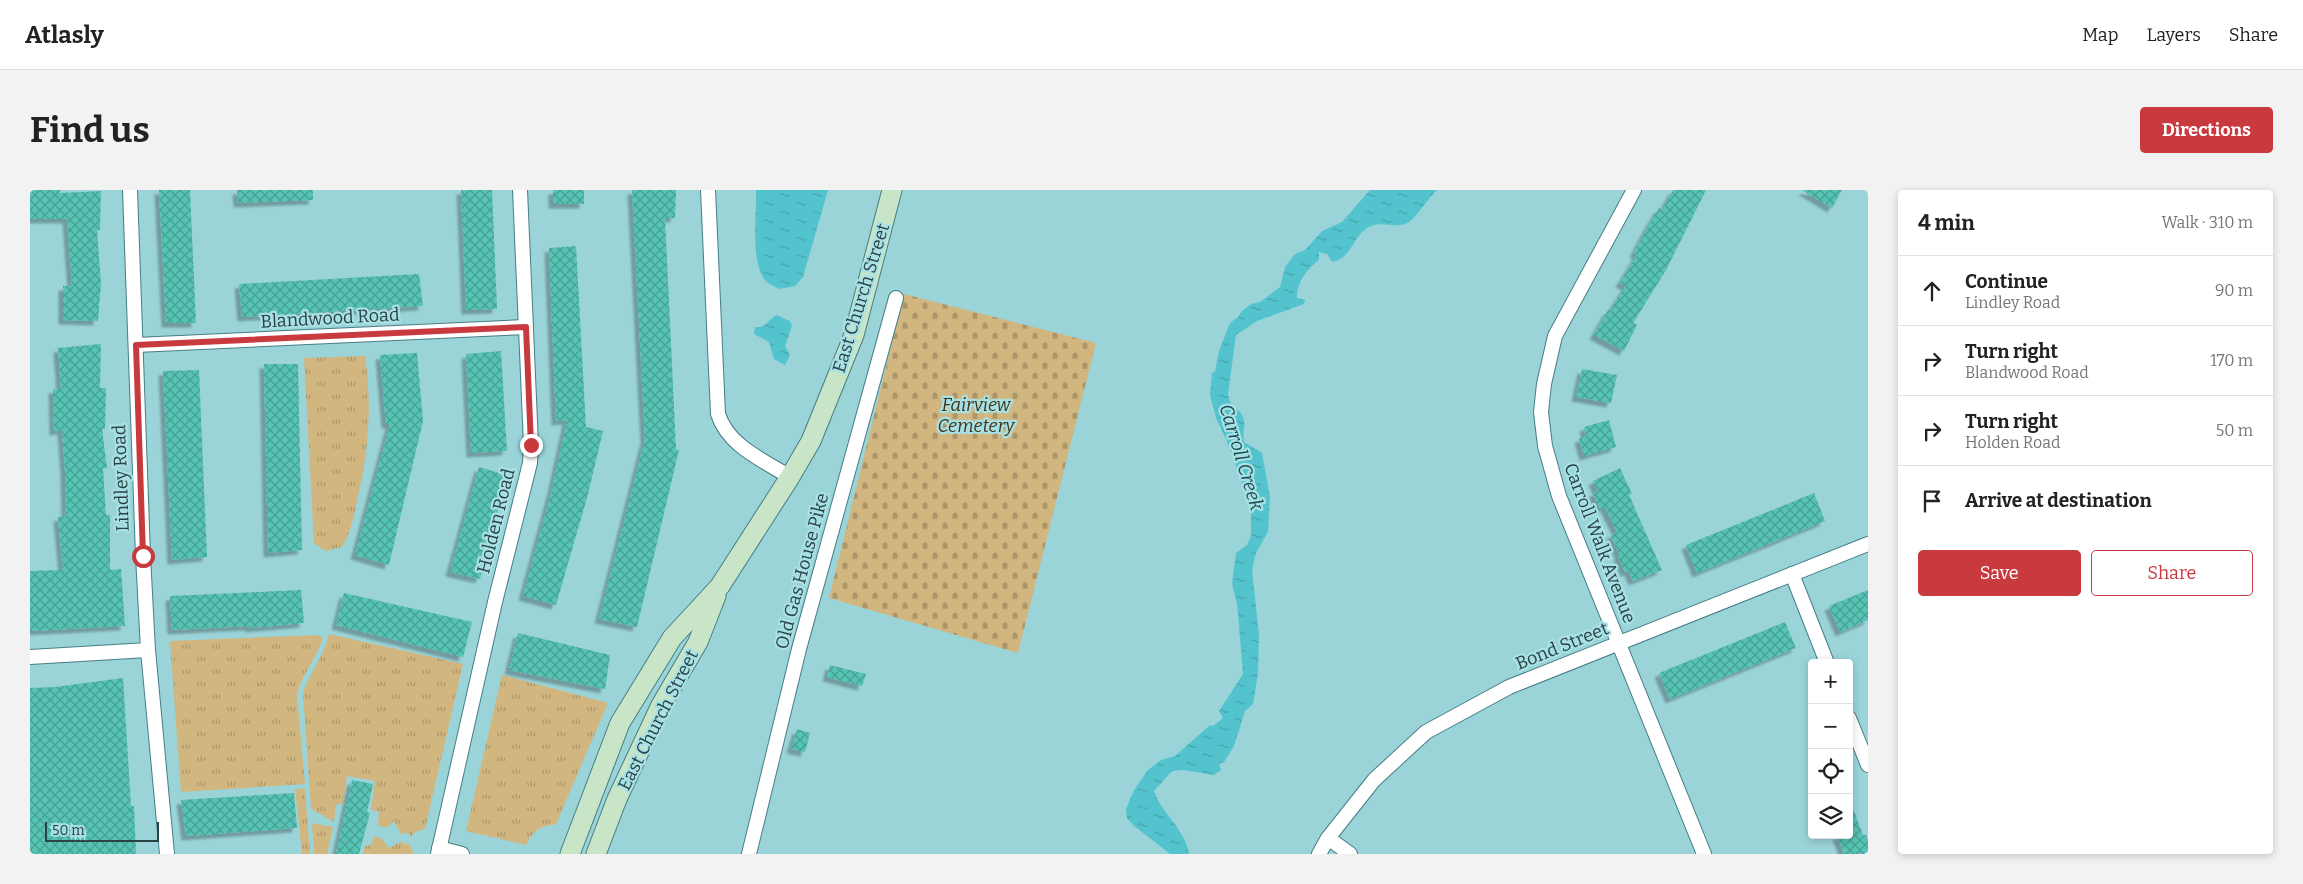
<!DOCTYPE html>
<html lang="en">
<head>
<meta charset="utf-8">
<style>
	body { margin:0; font-family:Bitter,serif; background:#f2f2f2; color:#222 }
	.controls { position:absolute; right:15px; bottom:15px; display:grid; overflow:hidden; border-radius:5px; box-shadow:0 2px 8px #0003 }
	.controls button { width:45px; height:45px; display:grid; place-items:center; padding:0; border:0; border-bottom:1px solid #e0e0e0; background:#fff; color:#222; font:25px sans-serif }
	.scale { position:absolute; left:15px; bottom:12px; width:114px; box-sizing:border-box; padding-left:5px; border:2px solid #2a4244; border-top:0; font-size:14px; line-height:18px; white-space:nowrap; color:#2a4244; -webkit-text-stroke:4px #a7e1e6; paint-order:stroke }
	.stop { position:absolute; width:15px; height:15px; margin:-11px; border:4px solid #c93a3f; border-radius:50%; background:#fff }
	.stop.end { background:#c93a3f; border-color:#fff; box-shadow:0 1px 5px #0008 }
	.list { margin:0; padding:0; list-style:none }
	h2 { display:flex; justify-content:space-between; align-items:center; height:65px; margin:0; padding:0 20px; font-size:21px }
	h2 small { font-size:16px; font-weight:400; color:#767676 }
	.list li { display:grid; grid-template-columns:32px 1fr auto; gap:15px; align-items:center; box-sizing:border-box; height:70px; padding:0 20px; border-top:1px solid #e0e0e0 }
	.list b { display:block; font-size:19px; white-space:nowrap }
	.list p { margin:0; font-size:16px; white-space:nowrap; color:#767676 }
	.list em { font-size:16px; font-style:normal; color:#767676 }
	.actions { display:flex; gap:10px; padding:15px 20px }
	.actions a { flex:1; padding:11px 0; border:1px solid #c93a3f; border-radius:5px; text-align:center; font-size:18px; color:#c93a3f }
	.actions .main { background:#c93a3f; color:#fff }
	.icon { flex:none; width:28px; height:28px; fill:none; stroke:currentColor; stroke-width:2; stroke-linecap:round; stroke-linejoin:round }
	.map { position:relative; flex:none; width:1838px; height:664px; overflow:hidden; border-radius:5px }
	header { display:flex; align-items:center; gap:30px; box-sizing:border-box; height:70px; padding:0 25px; background:#fff; border-bottom:1px solid #e0e0e0 }
	header strong { font-size:24px }
	nav { display:flex; gap:28px; margin-inline-start:auto; font-size:18px }
	.intro { display:flex; align-items:center; justify-content:space-between; box-sizing:border-box; height:120px; padding:0 30px }
	h1 { margin:0; font-size:35px }
	.button { padding:12px 22px; border-radius:5px; background:#c93a3f; color:#fff; font-size:18px; font-weight:700 }
	main { display:flex; gap:30px; padding:0 30px }
	aside { flex:1; background:#fff; border-radius:5px; box-shadow:0 2px 8px #0003 }
	.map>svg:first-child { display:block }
	.cemetery { fill:url(#cemetery-stones) }
	.park { fill:url(#park-tufts) }
	.water { fill:url(#water-ripples) }
	.building { fill:url(#building-cross-hatch); filter:url(#shadow) }
	.lines { fill:none; stroke-linecap:round; stroke-linejoin:round }
	.minor-casing { stroke:#467e84; stroke-width:16 }
	.secondary-casing { stroke:#467e84; stroke-width:21 }
	.minor { stroke:#fff; stroke-width:14 }
	.secondary { stroke:#c9e5c8; stroke-width:19 }
	.route { stroke:#c93a3f; stroke-width:6 }
	.labels { text-anchor:middle; stroke-width:4.5; stroke-linejoin:round; paint-order:stroke }
	.street-label { font-size:18px; fill:#2a4244; stroke:#a7e1e6 }
	.park-label { font-size:18px; font-style:italic; fill:#423211; stroke:#a7e1e6 }
	.water-label { font-size:19px; font-style:italic; fill:#1b4d52; stroke:#a7e1e6 }
</style>
</head>
<body>
<header>
<strong>Atlasly</strong>
<nav><a>Map</a><a>Layers</a><a>Share</a></nav>
</header>
<div class="intro"><h1>Find us</h1><a class="button">Directions</a></div>
<main>
<div class="map">
<svg width="1838" height="664" viewBox="0 0 1838 664">
	<defs>
		<pattern id="cemetery-stones" width="16" height="16" patternUnits="userSpaceOnUse" patternTransform="scale(1.25)"><rect width="16" height="16" fill="#d2b680"/><path d="M2 7V4a2 2 0 0 1 4 0v3zM10 15v-3a2 2 0 0 1 4 0v3z" fill="#ab966a"/></pattern>
		<pattern id="park-tufts" width="24" height="20" patternUnits="userSpaceOnUse" patternTransform="scale(1.25)"><rect width="24" height="20" fill="#d2b680"/><path d="M3 7l-1-3M5 7V3M7 7l1-3M15 17l-1-3M17 17v-4M19 17l1-3" fill="none" stroke="#ab966a"/></pattern>
		<pattern id="water-ripples" width="26" height="14" patternUnits="userSpaceOnUse" patternTransform="scale(1.25)"><rect width="26" height="14" fill="#53c4ce"/><path d="M2 4q2-2 4 0t4 0M15 11q2-2 4 0t4 0" fill="none" stroke="#45a1a9"/></pattern>
		<pattern id="building-cross-hatch" width="8" height="8" patternUnits="userSpaceOnUse" patternTransform="scale(1.25)"><rect width="8" height="8" fill="#56c3b4"/><path d="M0 0l8 8M0 8l8-8" fill="none" stroke="#47a094"/></pattern>
		<filter id="shadow"><feDropShadow dx="-4.5" dy="4.5" stdDeviation="1" flood-color="#0004"/></filter>
	</defs>
	<rect width="100%" height="100%" fill="#9ad4d9"/>
	<polygon class="cemetery" points="874,104 1066,153 988,463 799,408"/>
	<g class="park">
		<path d="M335,166C342,213 339,260 328,306C324,324 322,341 312,357L295,361L284,353L274,168Z"/>
		<path d="M299,444L433,474L395,639L385,642L381,647L377,642L372,645L363,631L358,637H350L348,633L349,622L341,620L345,591L317,586L313,613L306,615L304,632L281,619L273,502C280,482 294,466 299,444Z"/>
		<path d="M285,445L293,447C287,469 272,483 267,505L275,594L151,602L140,451Z"/>
		<path d="M472,485L578,513L526,634C510,636 503,641 496,655L436,641Z"/>
		<polygon points="265,599 275,599 280,664 272,664"/>
		<polygon points="282,633 303,637 297,664 284,664"/>
		<polygon points="344,646 351,648 359,658 372,651 375,655 379,653 384,664 333,664 335,656 341,655"/>
	</g>
	<g class="water">
		<path d="M726,0H798L773,87L765,96L749,99C744,96 738,94 735,90C720,72 727,23 726,0Z"/>
		<path d="M1340,0H1407C1398,8 1384,32 1375,34C1363,38 1349,30 1337,38C1322,48 1322,68 1302,72L1297,64L1289,62V70C1277,79 1266,93 1267,108L1275,110L1274,114L1227,131L1206,145L1198,204L1201,215C1222,228 1211,236 1214,252L1232,263L1240,307L1238,342L1226,363L1222,380L1229,445L1228,484L1223,514L1215,521L1204,556L1194,572L1189,574L1191,580L1184,585L1153,580L1142,581L1124,601C1131,623 1156,640 1159,664H1140L1103,635L1097,628L1096,619L1104,600L1118,580L1131,570L1145,566L1180,535L1183,536L1193,528L1189,521L1213,484L1207,413L1202,394L1206,363L1217,355L1221,346V310L1214,299L1197,251L1186,228L1180,205L1182,183L1185,182L1189,161L1200,133L1208,127L1212,121L1221,114L1230,112L1250,97L1255,77L1265,64L1275,60L1292,41L1312,32Z"/>
		<path d="M746,125L760,131L762,136L755,156L760,165L755,175L744,169L739,152L724,144L725,137C737,138 737,131 746,125Z"/>
	</g>
	<g class="building">
		<polygon points="0,0 30,0 30,3 71,1 70,40 67,40 71,93 68,131 33,130 33,96 42,96 37,29 0,29"/>
		<polygon points="129,0 160,0 166,133 136,133"/>
		<polygon points="207,0 283,0 283,10 208,13"/>
		<polygon points="431,0 462,0 467,119 436,120"/>
		<rect x="523" y="0" width="31" height="14"/>
		<polygon points="602,0 646,0 645,28 635,28 646,259 649,260 607,437 569,429 615,249"/>
		<polygon points="1643,0 1676,0 1636,80 1603,133 1607,135 1594,161 1564,145 1578,120 1580,121 1596,96 1590,93 1607,65 1604,63 1617,38 1629,18 1632,20"/>
		<polygon points="1772,0 1812,0 1802,18"/>
		<polygon points="546,56 556,237 573,241 557,308 526,415 493,406 522,299 537,230 526,231 519,58"/>
		<polygon points="389,84 393,116 212,127 209,94"/>
		<polygon points="71,154 70,198 76,198 75,239 72,239 77,278 73,278 76,325 80,325 80,380 91,379 95,436 0,441 0,381 33,380 28,327 36,326 35,281 32,240 24,241 23,199 31,199 28,158"/>
		<polygon points="471,161 477,261 441,263 436,164"/>
		<polygon points="387,163 393,231 359,375 325,365 360,234 356,234 350,165"/>
		<polygon points="234,174 268,174 272,360 238,363"/>
		<polygon points="1552,179 1587,185 1581,213 1546,207"/>
		<polygon points="169,180 177,367 142,370 133,181"/>
		<polygon points="1579,230 1586,257 1554,266 1549,248 1556,247 1554,237"/>
		<polygon points="449,277 477,285 450,389 420,382"/>
		<polygon points="1590,278 1602,304 1599,305 1632,380 1603,391 1599,381 1595,382 1588,366 1590,366 1581,345 1587,342 1575,317 1570,319 1563,303 1568,301 1563,291"/>
		<polygon points="1784,303 1795,331 1667,383 1656,355"/>
		<polygon points="271,400 274,433 220,438 220,436 142,440 140,406"/>
		<polygon points="1838,400 1838,430 1810,442 1799,416"/>
		<polygon points="314,403 442,432 433,467 306,435"/>
		<polygon points="1755,432 1766,458 1640,509 1629,483"/>
		<polygon points="488,443 580,465 575,499 479,480"/>
		<polygon points="800,475 836,484 832,496 797,487"/>
		<polygon points="93,488 101,616 104,616 106,664 0,664 0,498 25,497"/>
		<polygon points="767,539 780,543 775,562 761,559"/>
		<polygon points="322,590 343,594 337,622 340,623 329,664 306,664"/>
		<polygon points="264,603 267,638 156,646 151,610"/>
		<polygon points="1820,611 1833,645 1836,645 1838,651 1838,664 1814,664 1807,645 1819,645"/>
	</g>
	<g class="lines">
		<g class="minor-casing">
			<g id="minor">
				<polyline points="100,0 113,366 118,460 137,664"/>
				<path d="M678,0L688,224C698,256 733,270 760,287"/>
				<polyline points="1604,0 1525,146 1514,194 1511,222 1515,256 1529,306 1674,664"/>
				<polyline points="106,155 496,137"/>
				<polyline points="1762,384 1797,473"/>
				<polyline points="0,467 118,460"/>
				<polyline points="1819,528 1838,575"/>
				<polyline points="1298,648 1320,664"/>
				<polyline points="409,658 432,664"/>
				<polyline points="408,664 465,412 500,273 501,255 490,0"/>
				<polyline points="719,664 769,459 866,108"/>
				<polyline points="1289,664 1298,648 1344,590 1396,542 1479,497 1838,354"/>
			</g>
		</g>
		<g class="secondary-casing">
			<g id="secondary">
				<polyline points="540,664 590,533 642,448 690,396 760,287 781,251 824,145 862,0"/>
				<polyline points="566,664 587,609 631,515 668,452 686,406"/>
			</g>
		</g>
		<use href="#minor" class="minor"/>
		<use href="#secondary" class="secondary"/>
	</g>
	<g class="lines">
		<polyline class="route" points="113,366 106,155 496,137 501,255"/>
	</g>
	<g class="labels">
		<g class="street-label">
			<text transform="translate(831 108) rotate(-73)" y="6">East Church Street</text>
			<text transform="translate(300 128) rotate(-3)" y="6">Blandwood Road</text>
			<text transform="translate(91 288) rotate(-92)" y="6">Lindley Road</text>
			<text transform="translate(466 331) rotate(-76)" y="6">Holden Road</text>
			<text transform="translate(1570 353) rotate(69)" y="6">Carroll Walk Avenue</text>
			<text transform="translate(772 381) rotate(-75)" y="6">Old Gas House Pike</text>
			<text transform="translate(1532 456) rotate(-22)" y="6">Bond Street</text>
			<text transform="translate(628 530) rotate(-63)" y="6">East Church Street</text>
		</g>
		<g class="park-label">
			<text x="946" y="221">Fairview<tspan x="946" dy="21">Cemetery</tspan></text>
		</g>
		<g class="water-label">
			<text transform="translate(1212 267) rotate(73)" y="7">Carroll Creek</text>
		</g>
	</g>
</svg>
<div class="controls">
<button>+</button>
<button>−</button>
<button><svg class="icon" aria-label="locate" viewBox="0 0 24 24"><circle cx="12" cy="12" r="6"/><path d="M12 2v4M12 18v4M2 12h4M18 12h4"/></svg></button>
<button><svg class="icon" aria-label="layers" viewBox="0 0 24 24"><path d="M12 4l9 5-9 5-9-5zM3 14l9 5 9-5"/></svg></button>
</div>
<div class="scale">50 m</div>
<div class="stop" style="left:113px;top:366px"></div>
<div class="stop end" style="left:501px;top:255px"></div>
</div>
<aside>
<h2>4 min<small>Walk · 310 m</small></h2>
<ul class="list">
<li><svg class="icon" aria-label="ahead" viewBox="0 0 24 24"><path d="M12 20V5M6 11l6-6 6 6"/></svg><div><b>Continue</b><p>Lindley Road</p></div><em>90 m</em></li>
<li><svg class="icon" aria-label="right" viewBox="0 0 24 24"><path d="M7 20v-9h11M14 6l5 5-5 5"/></svg><div><b>Turn right</b><p>Blandwood Road</p></div><em>170 m</em></li>
<li><svg class="icon" aria-label="right" viewBox="0 0 24 24"><path d="M7 20v-9h11M14 6l5 5-5 5"/></svg><div><b>Turn right</b><p>Holden Road</p></div><em>50 m</em></li>
<li><svg class="icon" aria-label="arrive" viewBox="0 0 24 24"><path d="M6 21V4h12l-3 4 3 4H6"/></svg><div><b>Arrive at destination</b></div></li>
</ul>
<div class="actions"><a class="main">Save</a><a>Share</a></div>
</aside>
</main>
</body>
</html>
